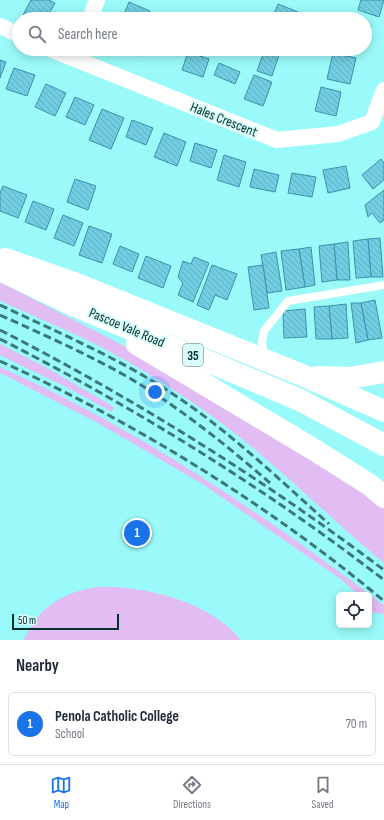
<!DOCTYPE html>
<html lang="en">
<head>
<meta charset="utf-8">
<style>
	body { margin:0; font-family:"Sofia Sans Condensed",sans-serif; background:#f2f2f3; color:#1f2937 }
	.controls { position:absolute; right:12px; bottom:12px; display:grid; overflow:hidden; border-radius:6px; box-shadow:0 2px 10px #0003 }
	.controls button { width:36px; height:36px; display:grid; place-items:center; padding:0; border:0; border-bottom:1px solid #e0e1e3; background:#fff; color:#1f2937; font:20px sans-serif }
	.scale { position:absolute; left:12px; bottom:10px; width:107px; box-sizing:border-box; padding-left:4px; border:2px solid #022e2e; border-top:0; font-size:11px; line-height:14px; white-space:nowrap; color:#022e2e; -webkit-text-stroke:3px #d9fcfb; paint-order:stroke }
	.you { position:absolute; left:155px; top:392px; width:14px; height:14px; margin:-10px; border:3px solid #fff; border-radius:50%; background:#1a73e8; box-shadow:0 0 0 6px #1a73e833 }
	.badge { display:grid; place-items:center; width:26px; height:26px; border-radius:50%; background:#1a73e8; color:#fff; font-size:13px; font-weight:700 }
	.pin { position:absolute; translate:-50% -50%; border:2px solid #fff; box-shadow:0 1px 4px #0006 }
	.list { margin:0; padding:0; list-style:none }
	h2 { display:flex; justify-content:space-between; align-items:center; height:52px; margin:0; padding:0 16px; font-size:17px }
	h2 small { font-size:13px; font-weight:400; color:#747a83 }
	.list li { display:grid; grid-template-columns:26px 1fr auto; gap:12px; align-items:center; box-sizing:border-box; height:64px; margin:0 8px 8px; padding:0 8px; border:1px solid #e0e1e3; border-radius:6px }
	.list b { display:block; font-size:15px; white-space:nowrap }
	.list p { margin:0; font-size:13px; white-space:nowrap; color:#747a83 }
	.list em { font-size:13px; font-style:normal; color:#747a83 }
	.icon { flex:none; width:22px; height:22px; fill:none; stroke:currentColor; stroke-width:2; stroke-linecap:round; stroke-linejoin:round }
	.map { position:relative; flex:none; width:384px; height:640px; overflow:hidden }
	.search { position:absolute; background:#fff; box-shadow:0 2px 10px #0003; left:12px; right:12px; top:12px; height:44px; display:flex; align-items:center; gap:10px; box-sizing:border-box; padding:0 14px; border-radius:22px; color:#747a83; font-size:15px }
	.sheet { height:124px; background:#fff }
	nav { display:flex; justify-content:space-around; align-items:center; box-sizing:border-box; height:56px; border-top:1px solid #e0e1e3; background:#fff; font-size:11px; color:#747a83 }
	nav a { display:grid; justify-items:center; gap:2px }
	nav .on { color:#1a73e8 }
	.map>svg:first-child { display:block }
	.green { fill:#e1bdf3 }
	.building { fill:url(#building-back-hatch); stroke:#3694a8 }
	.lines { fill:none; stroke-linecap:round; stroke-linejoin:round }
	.lane { stroke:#fff; stroke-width:8 }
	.street { stroke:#fff; stroke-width:16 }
	.primary { stroke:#fff; stroke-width:22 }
	.rail { stroke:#3a7978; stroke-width:3; stroke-dasharray:8 4; stroke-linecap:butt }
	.labels { text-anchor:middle; stroke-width:4; stroke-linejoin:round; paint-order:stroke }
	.shield { fill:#d9fcfb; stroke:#426c6c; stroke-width:1 }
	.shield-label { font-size:13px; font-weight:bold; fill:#022e2e }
	.street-label { font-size:14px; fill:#022e2e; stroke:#d9fcfb }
</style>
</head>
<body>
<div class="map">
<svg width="384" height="640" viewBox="0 0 384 640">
	<defs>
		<pattern id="building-back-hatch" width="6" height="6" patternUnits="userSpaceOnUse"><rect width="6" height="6" fill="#73cde2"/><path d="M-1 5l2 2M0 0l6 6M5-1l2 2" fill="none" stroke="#62b0c2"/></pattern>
	</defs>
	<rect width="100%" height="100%" fill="#9afaf9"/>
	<g class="green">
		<path d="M0,282L140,354L203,391L384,507V563C330,519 280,467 224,425C183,395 139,366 93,343C63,328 31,315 0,301Z"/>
		<polygon points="0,344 49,369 114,407 112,412 68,388 0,355"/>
		<path d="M0,367C141,430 261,513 384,605V614L369,612V595H358L342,580L204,485L98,423L0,373Z"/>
		<path d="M96,587C143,585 211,602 241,640H24C38,607 62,593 96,587Z"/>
	</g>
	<g class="building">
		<polygon points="31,0 49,0 55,3 46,19 32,19 23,15"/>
		<polygon points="361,0 384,0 379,17 358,10"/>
		<polygon points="129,2 150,11 147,19 122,19"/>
		<polygon points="278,4 298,12 295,19 272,19"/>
		<polygon points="365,24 371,26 365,44"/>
		<polygon points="122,49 143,49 140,56"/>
		<polygon points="265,49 281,49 272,76 257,71"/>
		<polygon points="188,52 209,59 203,77 182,70"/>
		<polygon points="333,53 356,58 350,84 327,79"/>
		<polygon points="0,60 6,62 0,78"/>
		<polygon points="219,63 240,72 235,84 214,75"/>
		<polygon points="14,68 35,75 27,96 6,89"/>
		<polygon points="254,75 272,82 263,106 244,99"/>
		<polygon points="46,84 66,93 55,116 35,107"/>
		<polygon points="321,87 341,92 336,116 315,111"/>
		<polygon points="75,97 94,105 85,125 66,117"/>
		<polygon points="102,109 124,118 111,149 89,140"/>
		<polygon points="132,120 153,128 146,145 126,137"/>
		<polygon points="164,133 186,142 177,166 154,157"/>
		<polygon points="195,143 217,150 211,168 190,161"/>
		<polygon points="224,155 246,162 239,187 217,180"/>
		<polygon points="381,159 384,163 384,180 373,189 362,175"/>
		<polygon points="346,166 350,188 328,193 323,170"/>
		<polygon points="254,169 279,175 275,192 250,187"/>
		<polygon points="292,173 316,177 312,197 288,193"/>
		<polygon points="75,179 96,186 88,210 67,202"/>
		<polygon points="3,186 27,195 18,218 0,211 0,193"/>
		<polygon points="384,190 384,220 380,223 372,213 368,217 365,205"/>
		<polygon points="33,201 54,209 46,230 25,222"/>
		<polygon points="63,215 83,223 74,246 54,238"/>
		<polygon points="89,226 112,234 102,263 79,255"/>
		<polygon points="380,238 383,277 371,277 368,239"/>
		<polygon points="368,239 371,277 356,278 353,241"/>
		<polygon points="348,242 350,280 337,280 334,244"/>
		<polygon points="334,244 337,280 322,282 319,246"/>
		<polygon points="120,246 139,254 132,272 113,264"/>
		<polygon points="311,247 315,285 305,287 299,249"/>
		<polygon points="299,249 305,287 286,290 281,251"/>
		<polygon points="276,252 282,291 267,293 261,255"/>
		<polygon points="146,256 171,266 163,288 138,278"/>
		<polygon points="194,257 209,263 193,302 178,295 183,283 178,277 183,261 191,264"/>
		<polygon points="212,265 237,274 227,300 215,295 209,310 197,305"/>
		<polygon points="263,265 269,308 254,310 248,267"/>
		<polygon points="375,300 382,338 368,340 361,303"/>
		<polygon points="351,303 361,303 368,340 356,343"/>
		<polygon points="346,304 348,338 332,339 329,306"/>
		<polygon points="329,306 332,339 316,339 314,307"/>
		<polygon points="305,309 307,337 284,338 283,311"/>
	</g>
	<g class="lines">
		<polyline class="lane" points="264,357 262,342 264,331 288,301 384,285"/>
		<g class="street">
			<polyline points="90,19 97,0"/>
			<polyline points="0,26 19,35"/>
			<polyline points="50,49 277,140 338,134 372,122 384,90"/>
		</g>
		<g class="primary">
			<polyline points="5,259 74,283 302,375 384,411"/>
			<polyline points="0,270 73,305 300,400 384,445"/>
			<polyline points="137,344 313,449 370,485 384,497"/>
			<polyline points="317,377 349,378 384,372"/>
		</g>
		<g class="rail">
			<path d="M0,305C59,333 119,358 173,394C229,431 279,479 329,524"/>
			<path d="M0,315C42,334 85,353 126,376C178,406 225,444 270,483"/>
			<path d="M0,330C135,399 263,479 384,570"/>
			<path d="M0,339C134,407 265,488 384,580"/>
			<path d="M0,361C136,423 269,505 384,601"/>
		</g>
	</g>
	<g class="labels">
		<rect class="shield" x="183" y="344" width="20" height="22" rx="3"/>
		<g class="shield-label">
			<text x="193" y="360">35</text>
		</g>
		<g class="street-label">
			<text transform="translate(224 119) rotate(22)" y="5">Hales Crescent</text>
			<text transform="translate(127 327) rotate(23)" y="5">Pascoe Vale Road</text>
		</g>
	</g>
</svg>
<div class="controls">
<button><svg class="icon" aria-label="locate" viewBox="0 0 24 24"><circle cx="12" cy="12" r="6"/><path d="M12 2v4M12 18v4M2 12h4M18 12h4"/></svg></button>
</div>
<div class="scale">50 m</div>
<div class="you"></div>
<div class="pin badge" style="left:137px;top:533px">1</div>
<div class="search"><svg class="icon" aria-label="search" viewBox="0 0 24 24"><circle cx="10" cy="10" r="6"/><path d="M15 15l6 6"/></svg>Search here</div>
</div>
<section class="sheet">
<h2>Nearby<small></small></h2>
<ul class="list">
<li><span class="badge">1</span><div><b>Penola Catholic College</b><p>School</p></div><em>70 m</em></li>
</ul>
</section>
<nav>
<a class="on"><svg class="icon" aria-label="map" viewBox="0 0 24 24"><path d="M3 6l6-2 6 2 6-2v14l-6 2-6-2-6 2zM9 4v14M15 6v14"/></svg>Map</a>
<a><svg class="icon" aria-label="directions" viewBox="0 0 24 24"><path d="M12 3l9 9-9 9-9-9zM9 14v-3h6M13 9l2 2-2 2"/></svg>Directions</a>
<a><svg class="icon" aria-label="saved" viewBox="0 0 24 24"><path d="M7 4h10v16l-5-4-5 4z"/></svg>Saved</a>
</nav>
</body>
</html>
